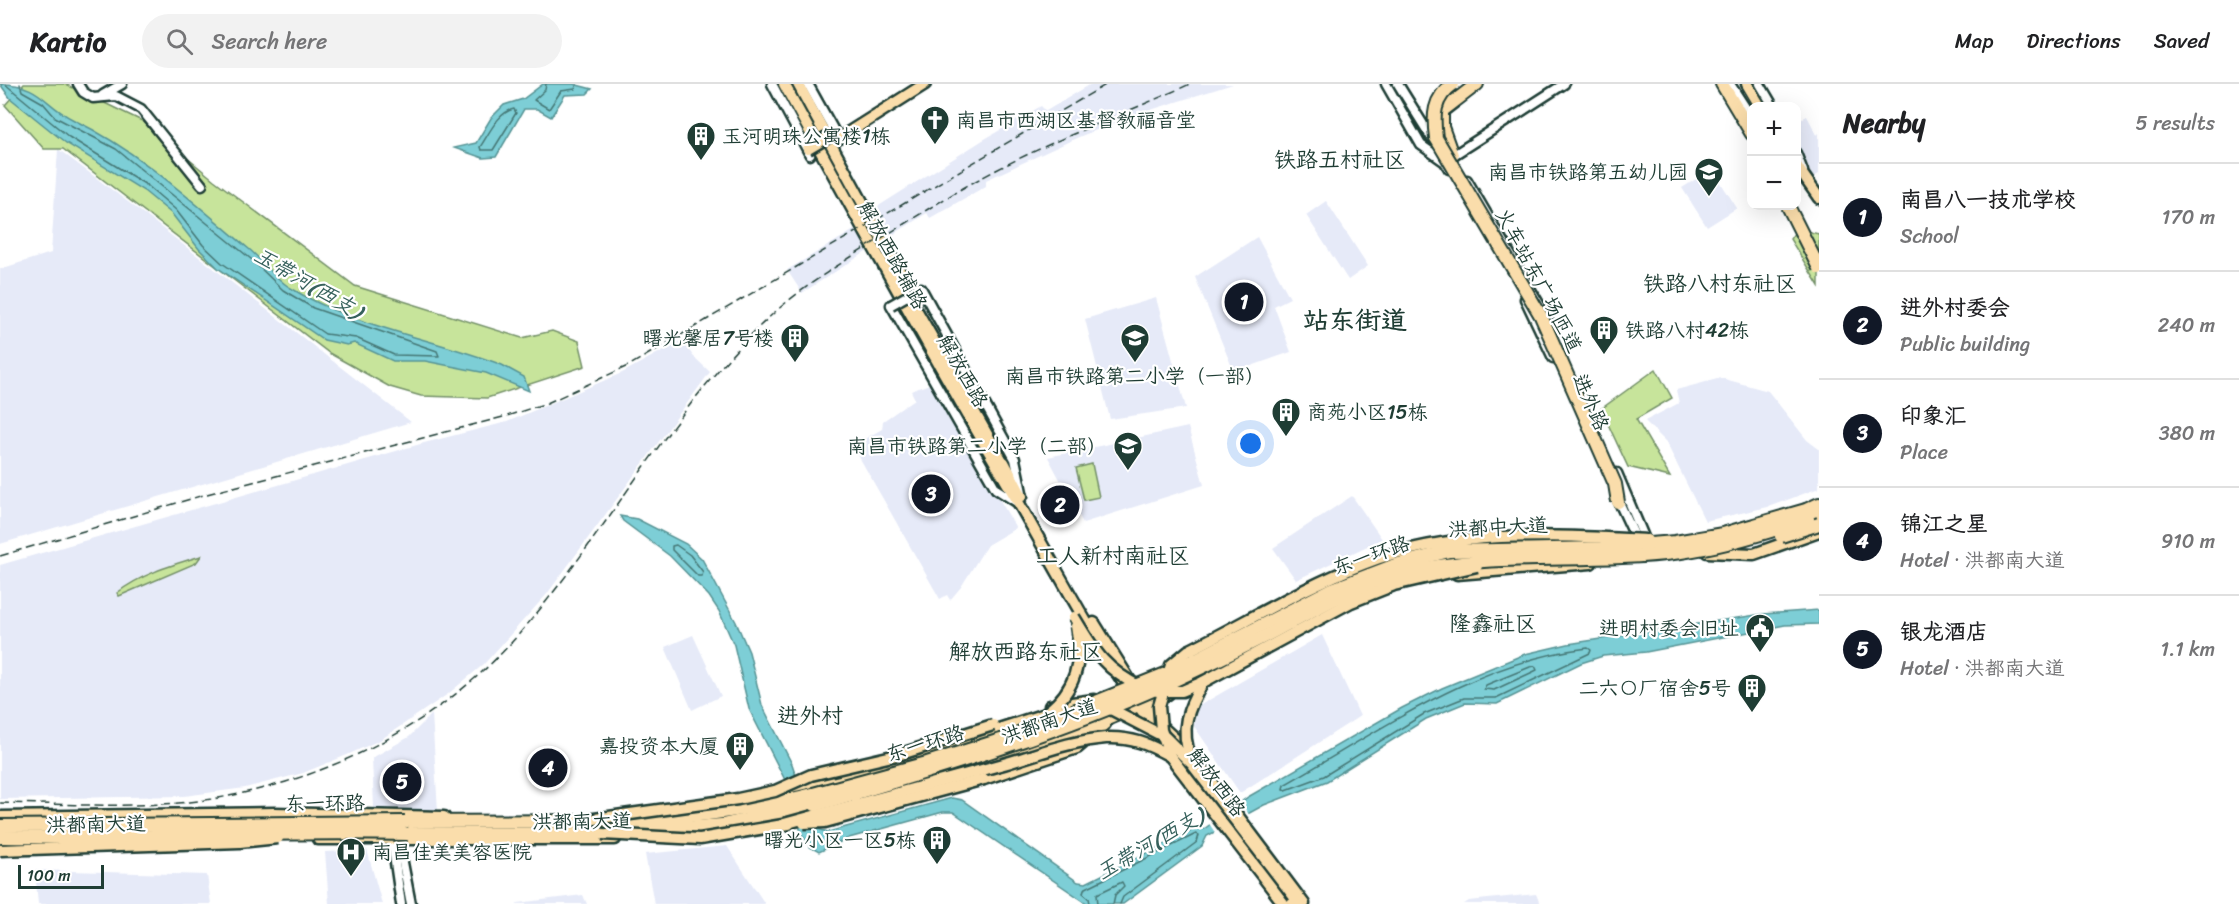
<!DOCTYPE html>
<html lang="en">
<head>
<meta charset="utf-8">
<style>
	body { margin:0; font-family:Sriracha,"LXGW WenKai TC",sans-serif; background:#f2f2f2; color:#202124 }
	.controls { position:absolute; right:18px; top:18px; display:grid; overflow:hidden; border-radius:12px; box-shadow:0 6px 24px #0002 }
	.controls button { width:54px; height:54px; display:grid; place-items:center; padding:0; border:0; border-bottom:2px solid #e0e0e0; background:#fff; color:#202124; font:30px sans-serif }
	.scale { position:absolute; left:18px; bottom:15px; width:86px; box-sizing:border-box; padding-left:6px; border:3px solid #1f3d34; border-top:0; font-size:16px; line-height:21px; white-space:nowrap; color:#1f3d34; -webkit-text-stroke:4px #fff; paint-order:stroke }
	.you { position:absolute; left:1251px; top:360px; width:21px; height:21px; margin:-15px; border:4px solid #fff; border-radius:50%; background:#1a73e8; box-shadow:0 0 0 9px #1a73e833 }
	.badge { display:grid; place-items:center; width:39px; height:39px; border-radius:50%; background:#111827; color:#fff; font-size:20px; font-weight:700 }
	.pin { position:absolute; translate:-50% -50%; border:3px solid #fff; box-shadow:0 2px 6px #0006 }
	.list { margin:0; padding:0; list-style:none }
	h2 { display:flex; justify-content:space-between; align-items:center; height:78px; margin:0; padding:0 24px; font-size:26px }
	h2 small { font-size:20px; font-weight:400; color:#757577 }
	.list li { display:grid; grid-template-columns:39px 1fr auto; gap:18px; align-items:center; box-sizing:border-box; height:108px; padding:0 24px; border-top:2px solid #e0e0e0 }
	.list b { display:block; font-size:22px; white-space:nowrap }
	.list p { margin:0; font-size:20px; white-space:nowrap; color:#757577 }
	.list em { font-size:20px; font-style:normal; color:#757577 }
	.icon { flex:none; width:33px; height:33px; fill:none; stroke:currentColor; stroke-width:2; stroke-linecap:round; stroke-linejoin:round }
	.map { position:relative; flex:none; width:1819px; height:820px; overflow:hidden }
	header { display:flex; align-items:center; gap:36px; box-sizing:border-box; height:84px; padding:0 30px; background:#fff; border-bottom:2px solid #e0e0e0 }
	header strong { font-size:28px }
	nav { display:flex; gap:33px; margin-inline-start:auto; font-size:21px }
	.search { width:420px; height:54px; background:#f2f2f2; display:flex; align-items:center; gap:15px; box-sizing:border-box; padding:0 21px; border-radius:33px; color:#757577; font-size:22px }
	main { display:flex }
	aside { flex:1; background:#fff }
	.map>svg:first-child { display:block }
	.built { fill:#e6eaf8 }
	.green { fill:#c7e49b; stroke:#739068; stroke-width:1.5 }
	.water { fill:#7dced6; stroke:#579495; stroke-width:1.5 }
	.pier { fill:#fff }
	.lines { fill:none; stroke-linecap:round; stroke-linejoin:round }
	.shore { stroke:#457775; stroke-width:1.5 }
	.minor-casing { stroke:#1f3d34; stroke-width:13 }
	.major-casing { stroke:#1f3d34; stroke-width:15 }
	.highway-casing { stroke:#1f3d34; stroke-width:16 }
	.minor { stroke:#fff; stroke-width:8 }
	.major { stroke:#faddab; stroke-width:10 }
	.highway { stroke:#faddab; stroke-width:12 }
	.rail { stroke:#1f3d34; stroke-width:1.5; stroke-dasharray:9 4.5; stroke-linecap:butt }
	.minor-bridge-casing { stroke:#1f3d34; stroke-width:13; stroke-linecap:butt }
	.major-bridge-casing { stroke:#1f3d34; stroke-width:15; stroke-linecap:butt }
	.highway-bridge-casing { stroke:#1f3d34; stroke-width:16; stroke-linecap:butt }
	.minor-bridge { stroke:#fff; stroke-width:8 }
	.major-bridge { stroke:#faddab; stroke-width:10 }
	.highway-bridge { stroke:#faddab; stroke-width:12 }
	.labels { text-anchor:middle; stroke-width:4.5; stroke-linejoin:round; paint-order:stroke }
	.poi-label { font-size:20px; fill:#1f3d34; stroke:#fff; text-anchor:end }
	.street-label { font-size:20px; fill:#1f3d34; stroke:#fff }
	.water-label { font-size:21px; font-style:italic; fill:#36615c; stroke:#fff }
	.quarter-label { font-size:22px; fill:#1f3d34; stroke:#fff }
	.district-label { font-size:26px; font-weight:bold; fill:#1f3d34; stroke:#fff }
</style>
</head>
<body>
<header>
<strong>Kartio</strong>
<div class="search"><svg class="icon" aria-label="search" viewBox="0 0 24 24"><circle cx="10" cy="10" r="6"/><path d="M15 15l6 6"/></svg>Search here</div>
<nav><a>Map</a><a>Directions</a><a>Saved</a></nav>
</header>
<main>
<div class="map">
<svg width="1819" height="820" viewBox="0 0 1819 820">
	<rect width="100%" height="100%" fill="#fff"/>
	<filter id="ink" filterUnits="userSpaceOnUse"><feTurbulence type="fractalNoise" baseFrequency=".0167" numOctaves="2"/><feDisplacementMap in="SourceGraphic" scale="12" xChannelSelector="R" yChannelSelector="G"/><feConvolveMatrix kernelMatrix="1 2 1 2 8 2 1 2 1" color-interpolation-filters="sRGB"/></filter>
	<g filter="url(#ink)">
		<g class="built">
			<polygon points="1091,0 1233,0 1141,29 1081,52 986,96 986,102 930,134 927,129 802,209 787,186 881,130 877,123 983,56 1041,22 1046,27"/>
			<polygon points="1807,32 1817,51 1819,49 1819,90 1812,94 1797,57 1797,37"/>
			<polygon points="58,65 140,127 411,338 0,460 0,185 51,169"/>
			<polygon points="1712,85 1737,124 1707,143 1682,104"/>
			<polygon points="1326,117 1368,182 1348,196 1306,131"/>
			<polygon points="1257,153 1290,214 1274,222 1291,268 1234,288 1195,193"/>
			<polygon points="1156,214 1186,324 1110,335 1085,235"/>
			<polygon points="682,256 693,272 710,288 547,510 484,580 448,610 380,656 347,671 303,689 245,704 184,712 0,715 0,481 424,359 507,338 622,289"/>
			<polygon points="1721,294 1768,307 1807,356 1819,365 1819,404 1768,423 1705,437 1666,358 1645,337 1679,319 1676,306"/>
			<polygon points="932,299 1016,444 987,461 961,503 950,516 947,511 940,515 854,364 854,361 882,345 883,337 915,315 911,307"/>
			<polygon points="1188,343 1204,401 1083,439 1048,373"/>
			<polygon points="1352,412 1382,455 1296,496 1273,464"/>
			<polygon points="693,551 721,612 692,626 665,563"/>
			<polygon points="1322,551 1360,632 1240,709 1194,642 1197,623"/>
			<polygon points="432,630 438,727 374,724 372,674 409,653"/>
			<polygon points="727,762 765,820 654,820 645,770"/>
			<polygon points="367,766 382,820 329,820 325,768"/>
			<polygon points="35,786 207,791 211,820 38,820"/>
			<polygon points="1536,810 1540,820 1464,820 1469,817"/>
			<polygon points="583,811 587,820 516,820 518,819"/>
		</g>
		<g class="green">
			<polygon points="24,0 65,0 142,37 214,96 355,202 522,254 552,247 579,257 585,282 487,314 421,312 390,303 329,269 63,65 44,65 5,21"/>
			<polygon points="1797,145 1819,150 1819,202 1790,155"/>
			<polygon points="1656,285 1672,314 1636,335 1670,393 1628,383 1601,325"/>
			<polygon points="1092,380 1099,413 1084,416 1076,384"/>
			<path d="M201,472L196,479L119,512L117,509C141,490 172,481 201,472Z"/>
		</g>
		<g class="water">
			<path d="M0,0C42,0 42,20 74,36C139,67 194,119 249,165C263,177 274,193 289,203C353,243 432,254 502,281L524,293L529,307L486,289L425,277H393L354,259L347,261L324,256L218,184L199,165L172,130L144,107L66,59L10,14Z"/>
			<polygon points="543,0 573,0 592,5 587,10 565,11 551,33 537,25 524,25 496,73 483,74 454,64 476,59 491,34 504,21 523,15"/>
			<polygon points="620,432 637,435 686,460 702,475 736,538 749,568 762,621 792,680 814,744 828,748 952,714 962,716 1078,798 1086,799 1189,748 1193,742 1204,745 1248,713 1402,624 1442,604 1525,570 1568,560 1763,530 1819,526 1819,540 1785,541 1646,568 1603,572 1581,579 1497,620 1465,619 1426,635 1327,697 1264,721 1207,752 1202,762 1123,820 1088,820 953,728 943,728 849,754 819,768 810,763 802,751 784,694 749,625 734,561 719,527 709,512 670,472 623,437"/>
		</g>
		<polygon class="pier" points="1239,716 1250,732 1216,750 1208,738"/>
		<g class="lines">
			<g class="shore">
				<polyline points="5,0 69,53 148,102 176,126 203,161 222,179 325,250 356,254 394,271 439,272 437,267 313,224 283,206 251,175 116,65 55,33 43,19 22,7 20,0"/>
				<polyline points="546,0 545,6 534,16 549,25 561,7 575,5 577,0"/>
				<path d="M514,25L516,29L493,66H481L480,63C489,50 498,28 514,25Z"/>
				<polygon points="676,461 690,471 703,488 702,492 698,492 672,466 672,462"/>
				<path d="M1588,564L1591,566L1590,569L1496,614H1464L1424,630L1324,692L1286,706L1283,705L1284,701C1380,647 1475,577 1588,564Z"/>
				<polygon points="1530,583 1535,582 1537,586 1494,606 1484,605 1486,601"/>
				<polyline points="1090,820 1089,814 1083,809 1084,805 1196,750 1199,751 1197,758 1123,813 1120,820"/>
				<polyline points="1098,820 1097,810 1122,798 1124,802 1115,811 1113,820"/>
			</g>
			<g class="minor-casing">
				<g id="minor">
					<polyline points="78,0 83,8 93,14 116,12 141,25 202,101"/>
					<polyline points="772,0 810,71"/>
					<polyline points="808,0 838,54"/>
					<polyline points="1386,0 1421,61 1445,78 1449,85"/>
					<polyline points="1398,0 1431,53 1437,58"/>
					<polyline points="1730,0 1752,34"/>
					<polyline points="1760,0 1773,22"/>
					<polyline points="103,11 122,0"/>
					<polyline points="1796,69 1803,87"/>
					<polyline points="1449,74 1564,0"/>
					<polyline points="1467,96 1548,235"/>
					<polyline points="921,204 1015,375 1022,408"/>
					<polyline points="1525,215 1553,274"/>
					<polyline points="891,221 996,405 1018,419"/>
					<polyline points="1617,389 1647,460"/>
					<polyline points="1617,414 1638,459"/>
					<polyline points="402,749 400,763 411,820"/>
					<polyline points="391,751 401,820"/>
				</g>
			</g>
			<g class="major-casing">
				<g id="major">
					<path d="M784,0C860,140 937,279 1017,416C1062,495 1104,576 1158,649"/>
					<polyline points="798,0 903,193"/>
					<polyline points="1747,0 1760,22"/>
					<polyline points="838,55 925,0"/>
					<polyline points="1796,81 1819,114"/>
					<polyline points="896,190 1005,382"/>
					<polyline points="1004,378 1022,412"/>
					<polyline points="1479,459 1572,457"/>
					<polyline points="1707,468 1754,470 1819,447"/>
					<polyline points="1457,490 1591,479"/>
					<polyline points="1094,539 1132,600"/>
					<polyline points="1143,615 1163,644"/>
					<polyline points="1050,622 1094,616"/>
					<polyline points="1162,643 1191,670 1304,820"/>
					<polyline points="1186,677 1295,820"/>
					<polyline points="938,693 1076,648 1168,610"/>
					<polyline points="984,695 1077,664 1105,640"/>
					<polyline points="791,703 897,678 1045,630"/>
					<polyline points="0,733 274,729 444,733"/>
					<polyline points="318,755 615,755"/>
					<polyline points="0,760 42,759"/>
				</g>
			</g>
			<g class="highway-casing">
				<g id="highway">
					<polyline points="1722,0 1752,50"/>
					<polyline points="1452,71 1442,43 1442,27 1477,0"/>
					<polyline points="1806,426 1819,420"/>
					<polyline points="1808,435 1819,431"/>
					<path d="M607,737C678,736 744,728 813,710"/>
					<polyline points="405,738 589,737"/>
					<polyline points="628,748 722,741 815,721"/>
					<polyline points="408,750 611,749"/>
				</g>
			</g>
			<use href="#minor" class="minor"/>
			<use href="#major" class="major"/>
			<use href="#highway" class="highway"/>
			<g class="rail">
				<polyline points="0,472 207,410 507,332 547,319 630,281 1107,0"/>
				<path d="M0,719C63,720 128,724 190,718C294,706 395,663 474,595C507,567 536,531 562,497C631,407 690,304 775,228C808,199 846,176 883,153C916,133 949,111 983,93C1049,57 1122,31 1190,0"/>
			</g>
			<g class="minor-bridge-casing">
				<polyline id="minor-bridge" points="891,221 921,204"/>
			</g>
			<g class="major-bridge-casing">
				<g id="major-bridge">
					<polyline points="808,65 835,49"/>
					<path d="M1074,533C1095,568 1104,585 1142,604"/>
					<polyline points="1157,607 1182,607 1203,598 1351,518 1394,501 1477,482"/>
					<polyline points="1105,622 1165,653 1193,681"/>
					<path d="M1047,628C1076,606 1083,577 1076,542"/>
					<polyline points="1045,630 1069,625"/>
					<path d="M1191,674C1179,645 1188,624 1203,598"/>
					<polyline points="580,737 738,715 775,707 811,691 901,670 993,641"/>
					<polyline points="804,739 825,738 984,695"/>
					<path d="M784,740C856,720 928,701 1000,681C1036,671 1068,657 1106,654C1131,653 1149,660 1170,672"/>
					<polyline points="602,750 700,755 789,740"/>
					<polyline points="0,766 240,758 278,754"/>
					<path d="M1284,820L1170,672L1161,646L1159,622L1171,581L1188,567C1246,538 1303,503 1363,480C1452,445 1553,451 1647,456"/>
				</g>
			</g>
			<g class="highway-bridge-casing">
				<g id="highway-bridge">
					<path d="M1453,0C1433,14 1433,32 1436,54L1541,232L1615,400L1618,418"/>
					<polyline points="1788,122 1819,184"/>
					<polyline points="1781,452 1819,440"/>
					<polyline points="813,710 927,679 1004,655 1173,587 1332,505 1395,481 1449,467 1601,464 1675,458 1723,450 1806,426"/>
					<path d="M815,721C932,687 1050,652 1162,602C1199,585 1235,568 1271,549C1312,527 1353,502 1399,490C1491,466 1588,481 1681,468C1725,462 1767,449 1808,435"/>
					<polyline points="0,742 405,738"/>
					<path d="M0,753C136,755 272,746 408,750"/>
				</g>
			</g>
			<use href="#minor-bridge" class="minor-bridge"/>
			<use href="#major-bridge" class="major-bridge"/>
			<use href="#highway-bridge" class="highway-bridge"/>
		</g>
	</g>
	<defs>
		<g id="church-pin" transform="scale(1.5)"><path d="M0 17L-7.5 6A9.5 9.5 0 1 1 7.5 6Z" fill="#1f3d34" stroke="#fff"/><path d="M-1.2-6h2.4v3.5h3.3v2.4h-3.3V6h-2.4V-.1h-3.3v-2.4h3.3Z" fill="#fff"/></g>
		<g id="building-pin" transform="scale(1.5)"><path d="M0 17L-7.5 6A9.5 9.5 0 1 1 7.5 6Z" fill="#1f3d34" stroke="#fff"/><path d="M-4-6H4V6H1V3H-1V6H-4ZM-2.5-4.3h1.7v1.8h-1.7ZM.8-4.3h1.7v1.8H.8ZM-2.5-1h1.7V.8h-1.7ZM.8-1h1.7V.8H.8Z" fill="#fff"/></g>
		<g id="school-pin" transform="scale(1.5)"><path d="M0 17L-7.5 6A9.5 9.5 0 1 1 7.5 6Z" fill="#1f3d34" stroke="#fff"/><path d="M0-5L7-2L0 1L-7-2ZM-4 1L0 2.5L4 1V4Q0 6-4 4Z" fill="#fff"/></g>
		<g id="civic-pin" transform="scale(1.5)"><path d="M0 17L-7.5 6A9.5 9.5 0 1 1 7.5 6Z" fill="#1f3d34" stroke="#fff"/><path d="M-.6-6.5H3V-4.5H.6V-3L4-1V1h2V6H-6V1h2V-1L-.6-3ZM-1.2 2.5V6h2.4V2.5Z" fill="#fff"/></g>
		<g id="hospital-pin" transform="scale(1.5)"><path d="M0 17L-7.5 6A9.5 9.5 0 1 1 7.5 6Z" fill="#1f3d34" stroke="#fff"/><path d="M-5-5h3v3.5h4V-5h3V5h-3V1.5h-4V5h-3Z" fill="#fff"/></g>
	</defs>
	<g fill-rule="evenodd">
		<use href="#church-pin" x="935" y="36"/>
		<use href="#building-pin" x="701" y="52"/>
		<use href="#school-pin" x="1709" y="88"/>
		<use href="#building-pin" x="1604" y="246"/>
		<use href="#building-pin" x="795" y="254"/>
		<use href="#school-pin" x="1135" y="254"/>
		<use href="#building-pin" x="1286" y="328"/>
		<use href="#school-pin" x="1128" y="362"/>
		<use href="#civic-pin" x="1760" y="544"/>
		<use href="#building-pin" x="1752" y="604"/>
		<use href="#building-pin" x="740" y="662"/>
		<use href="#building-pin" x="937" y="756"/>
		<use href="#hospital-pin" x="351" y="768"/>
	</g>
	<g class="labels">
		<g class="poi-label">
			<text x="956" y="43" text-anchor="start">南昌市西湖区基督教福音堂</text>
			<text x="722" y="59" text-anchor="start">玉河明珠公寓楼1栋</text>
			<text x="1688" y="95">南昌市铁路第五幼儿园</text>
			<text x="1625" y="253" text-anchor="start">铁路八村42栋</text>
			<text x="774" y="261">曙光馨居7号楼</text>
			<text x="1135" y="299" text-anchor="middle">南昌市铁路第二小学（一部）</text>
			<text x="1307" y="335" text-anchor="start">商苑小区15栋</text>
			<text x="1107" y="369">南昌市铁路第二小学（二部）</text>
			<text x="1739" y="551">进明村委会旧址</text>
			<text x="1731" y="611">二六〇厂宿舍5号</text>
			<text x="719" y="669">嘉投资本大厦</text>
			<text x="916" y="763">曙光小区一区5栋</text>
			<text x="372" y="775" text-anchor="start">南昌佳美美容医院</text>
		</g>
		<g class="street-label">
			<text transform="translate(893 171) rotate(61)" y="7">解放西路辅路</text>
			<text transform="translate(1539 196) rotate(62)" y="7">火车站东广场匝道</text>
			<text transform="translate(963 287) rotate(60)" y="7">解放西路</text>
			<text transform="translate(1591 318) rotate(66)" y="7">进外路</text>
			<text transform="translate(1498 443) rotate(-3)" y="7">洪都中大道</text>
			<text transform="translate(1371 471) rotate(-19)" y="7">东一环路</text>
			<text transform="translate(1049 637) rotate(-19)" y="7">洪都南大道</text>
			<text transform="translate(925 659) rotate(-17)" y="7">东一环路</text>
			<text transform="translate(1217 698) rotate(53)" y="7">解放西路</text>
			<text transform="translate(325 719) rotate(-1)" y="7">东一环路</text>
			<text transform="translate(582 737) rotate(-1)" y="7">洪都南大道</text>
			<text transform="translate(96 740) rotate(-1)" y="7">洪都南大道</text>
		</g>
		<g class="water-label">
			<text transform="translate(308 199) rotate(30)" y="7">玉带河(西支)</text>
			<text transform="translate(1150 760) rotate(-30)" y="7">玉带河(西支)</text>
		</g>
		<g class="quarter-label">
			<text x="1340" y="83">铁路五村社区</text>
			<text x="1720" y="207">铁路八村东社区</text>
			<text x="1113" y="479">工人新村南社区</text>
			<text x="1493" y="547">隆鑫社区</text>
			<text x="1026" y="575">解放西路东社区</text>
			<text x="810" y="639">进外村</text>
		</g>
		<g class="district-label">
			<text x="1355" y="245">站东街道</text>
		</g>
	</g>
</svg>
<div class="controls">
<button>+</button>
<button>−</button>
</div>
<div class="scale">100 m</div>
<div class="you"></div>
<div class="pin badge" style="left:1244px;top:218px">1</div>
<div class="pin badge" style="left:1060px;top:421px">2</div>
<div class="pin badge" style="left:931px;top:410px">3</div>
<div class="pin badge" style="left:548px;top:684px">4</div>
<div class="pin badge" style="left:402px;top:698px">5</div>
</div>
<aside>
<h2>Nearby<small>5 results</small></h2>
<ul class="list">
<li><span class="badge">1</span><div><b>南昌八一技术学校</b><p>School</p></div><em>170 m</em></li>
<li><span class="badge">2</span><div><b>进外村委会</b><p>Public building</p></div><em>240 m</em></li>
<li><span class="badge">3</span><div><b>印象汇</b><p>Place</p></div><em>380 m</em></li>
<li><span class="badge">4</span><div><b>锦江之星</b><p>Hotel · 洪都南大道</p></div><em>910 m</em></li>
<li><span class="badge">5</span><div><b>银龙酒店</b><p>Hotel · 洪都南大道</p></div><em>1.1 km</em></li>
</ul>
</aside>
</main>
</body>
</html>
